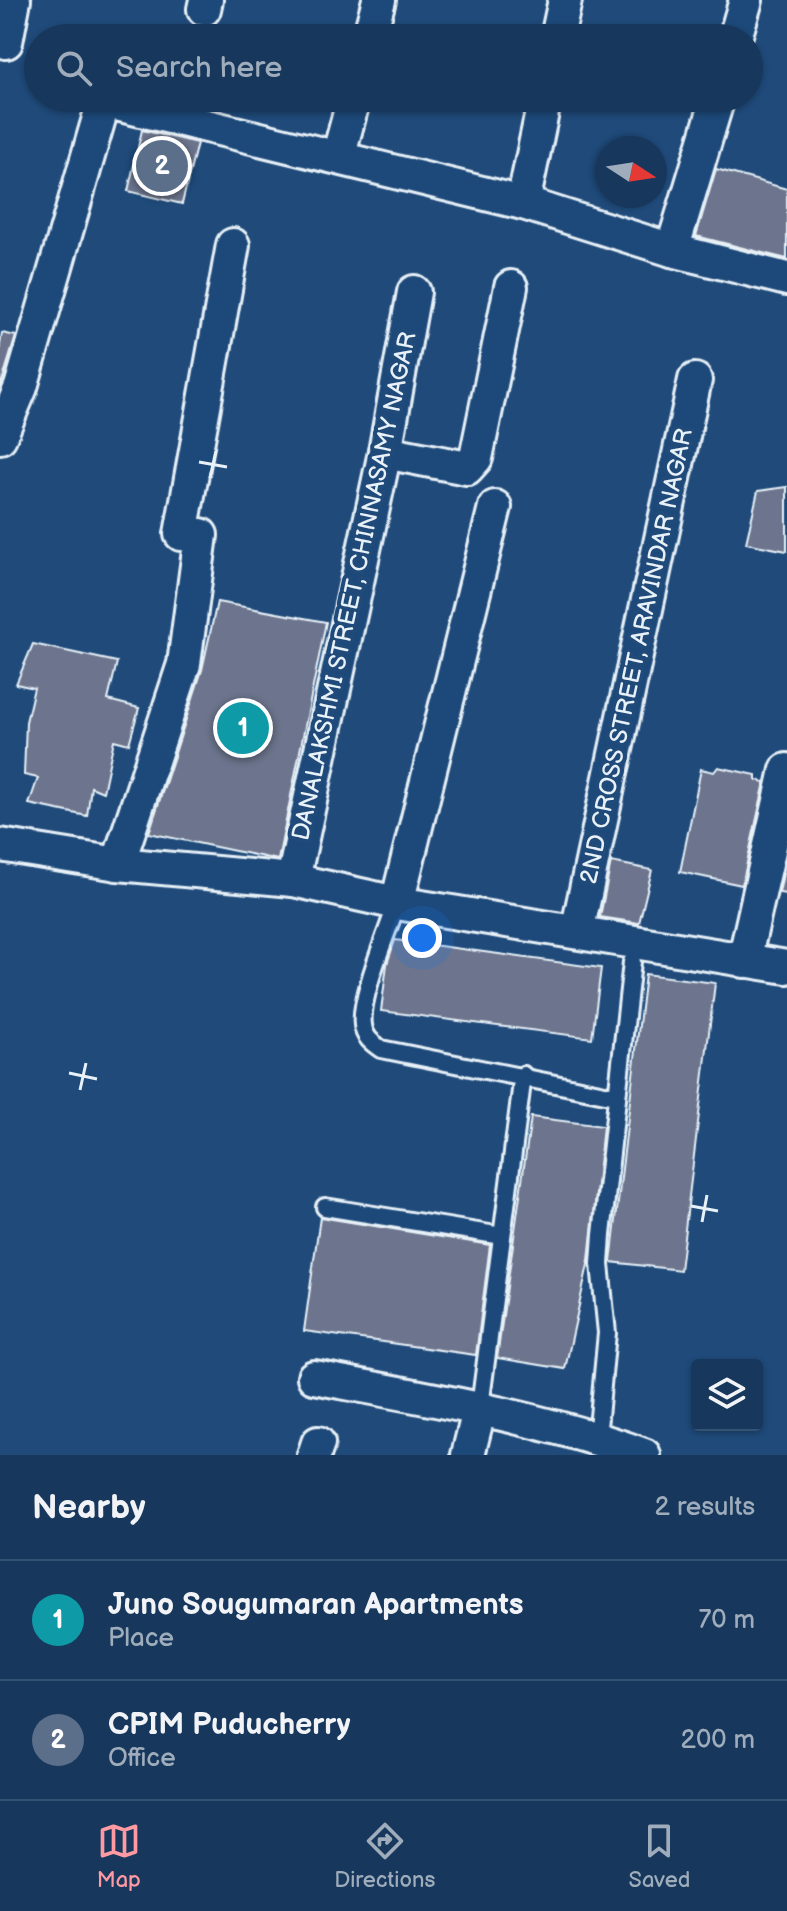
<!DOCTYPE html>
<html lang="en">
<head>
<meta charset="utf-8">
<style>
	body { margin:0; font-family:"Balsamiq Sans",sans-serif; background:#244365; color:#f1f3f6 }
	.controls { position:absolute; right:24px; bottom:24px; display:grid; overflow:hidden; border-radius:8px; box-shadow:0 2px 6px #0004 }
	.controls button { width:72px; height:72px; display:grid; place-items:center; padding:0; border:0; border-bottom:2px solid #365272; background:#17385c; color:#f1f3f6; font:40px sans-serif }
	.compass { position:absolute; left:595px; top:136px; width:72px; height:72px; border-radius:50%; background:#17385c; box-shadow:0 2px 6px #0004; rotate:102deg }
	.you { position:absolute; left:422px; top:938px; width:28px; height:28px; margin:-20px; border:6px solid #fff; border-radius:50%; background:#1a73e8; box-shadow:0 0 0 12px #1a73e833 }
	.badge { display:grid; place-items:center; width:52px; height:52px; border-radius:50%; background:#ff9aa2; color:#fff; font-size:26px; font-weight:700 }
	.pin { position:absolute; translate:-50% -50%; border:4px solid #fff; box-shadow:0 2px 8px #0006 }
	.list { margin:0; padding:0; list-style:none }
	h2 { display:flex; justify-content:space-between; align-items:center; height:104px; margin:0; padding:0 32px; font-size:34px }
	h2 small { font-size:26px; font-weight:400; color:#9eacbb }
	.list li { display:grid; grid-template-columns:52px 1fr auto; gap:24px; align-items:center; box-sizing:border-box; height:120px; padding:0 32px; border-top:2px solid #365272 }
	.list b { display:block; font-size:30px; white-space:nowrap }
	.list p { margin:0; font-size:26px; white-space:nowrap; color:#9eacbb }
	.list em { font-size:26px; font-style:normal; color:#9eacbb }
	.icon { flex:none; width:44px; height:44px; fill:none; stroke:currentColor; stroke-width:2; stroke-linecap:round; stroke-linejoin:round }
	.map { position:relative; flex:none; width:787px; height:1455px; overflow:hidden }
	.search { position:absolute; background:#17385c; box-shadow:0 2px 6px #0004; left:24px; right:24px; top:24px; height:88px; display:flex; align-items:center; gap:20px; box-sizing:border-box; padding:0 28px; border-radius:44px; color:#9eacbb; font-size:30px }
	.sheet { height:344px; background:#17385c }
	nav { display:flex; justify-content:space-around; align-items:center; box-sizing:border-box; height:112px; border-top:2px solid #365272; background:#17385c; font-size:22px; color:#9eacbb }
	nav a { display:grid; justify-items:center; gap:4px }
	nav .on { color:#ff9aa2 }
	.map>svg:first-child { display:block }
	.building { fill:#6c758d; stroke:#e8f1f8; stroke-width:2 }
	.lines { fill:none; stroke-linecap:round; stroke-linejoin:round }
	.service-casing { stroke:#e8f1f8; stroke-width:22 }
	.minor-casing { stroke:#e8f1f8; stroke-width:38 }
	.service { stroke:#1f4a7a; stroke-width:16 }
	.minor { stroke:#1f4a7a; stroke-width:32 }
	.ticks { fill:none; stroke:#e8f1f8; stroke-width:3 }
	.labels { text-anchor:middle; stroke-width:8; stroke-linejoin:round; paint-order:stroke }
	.street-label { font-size:24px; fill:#e8f1f8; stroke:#1f4a7a }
</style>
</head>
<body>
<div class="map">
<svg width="787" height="1455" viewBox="0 0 787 1455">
	<rect width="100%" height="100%" fill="#1f4a7a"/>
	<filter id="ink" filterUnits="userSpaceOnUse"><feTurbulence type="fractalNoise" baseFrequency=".0125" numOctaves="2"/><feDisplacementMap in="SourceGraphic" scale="16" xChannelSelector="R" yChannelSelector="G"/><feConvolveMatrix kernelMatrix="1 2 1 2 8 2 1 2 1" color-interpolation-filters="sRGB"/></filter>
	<g filter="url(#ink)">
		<g class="building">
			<polygon points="142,130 197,143 182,204 128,191"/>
			<polygon points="716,169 787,189 787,259 696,236"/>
			<polygon points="2,333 16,336 0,388 0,345"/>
			<polygon points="787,487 787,551 746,543 758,491"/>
			<polygon points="217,602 326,622 278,860 149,833 202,670"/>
			<polygon points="33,644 117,662 108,700 139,708 129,744 114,740 103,792 91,787 87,816 29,804 38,778 24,775 26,722 34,688 16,684"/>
			<polygon points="718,767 756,775 756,780 765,782 742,885 680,872 701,769 714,772"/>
			<polygon points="611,862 652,870 639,923 600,917"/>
			<polygon points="785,864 787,864 787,894 779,893"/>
			<polygon points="395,940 601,968 592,1038 381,1011 387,964"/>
			<polygon points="645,974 715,983 680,1270 611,1262"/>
			<polygon points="531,1117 603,1126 589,1260 565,1369 497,1358"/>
			<polygon points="320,1217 490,1245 476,1355 304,1331"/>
		</g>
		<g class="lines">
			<g class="service-casing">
				<g id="service">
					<path d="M397,903C388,931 359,998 363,1025C364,1037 372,1043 381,1049L615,1096"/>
					<polyline points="325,1207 502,1236"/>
					<polyline points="480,1407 523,1075"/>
					<polyline points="597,1438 607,1333 600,1264 602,1235 632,962"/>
				</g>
			</g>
			<g class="minor-casing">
				<g id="minor">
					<polyline points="204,9 206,0"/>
					<polyline points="369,38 379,0"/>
					<polyline points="557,38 565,0"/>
					<polyline points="735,38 746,0"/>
					<polyline points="6,42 14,0"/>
					<polyline points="338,157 354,98"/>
					<polyline points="523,203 545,98"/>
					<polyline points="672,250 718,98"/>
					<polyline points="0,437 21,387 104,101 523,203 672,250 787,279"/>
					<polyline points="385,452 467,468 476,458 511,287"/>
					<polyline points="0,845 118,864 293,880 397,903 787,967"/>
					<polyline points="118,864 184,664 201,535 181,534 233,245"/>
					<polyline points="293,880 385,452 414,292"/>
					<polyline points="397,903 495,507"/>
					<polyline points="577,932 695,380"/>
					<polyline points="744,961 787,770"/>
					<path d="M314,1377C426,1398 537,1416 644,1455"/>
					<polyline points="314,1455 318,1443"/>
					<polyline points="468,1455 480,1407"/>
				</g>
			</g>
			<use href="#service" class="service"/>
			<use href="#minor" class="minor"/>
		</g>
	</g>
	<path class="ticks" d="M199,462L227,467M210,478L216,451M69,1073L97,1079M80,1090L86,1063M691,1206L718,1211M702,1222L707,1195"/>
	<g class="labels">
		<g class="street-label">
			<text transform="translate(354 586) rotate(-78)" y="8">DANALAKSHMI STREET, CHINNASAMY NAGAR</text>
			<text transform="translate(636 656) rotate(-78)" y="8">2ND CROSS STREET, ARAVINDAR NAGAR</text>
		</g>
	</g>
</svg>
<div class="controls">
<button><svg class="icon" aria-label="layers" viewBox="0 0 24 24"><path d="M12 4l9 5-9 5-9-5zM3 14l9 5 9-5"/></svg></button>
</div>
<svg class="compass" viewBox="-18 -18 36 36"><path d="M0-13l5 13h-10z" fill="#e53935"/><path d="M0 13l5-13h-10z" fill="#9eacbb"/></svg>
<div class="you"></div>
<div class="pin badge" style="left:243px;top:728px;background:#0f9aa8">1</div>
<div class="pin badge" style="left:162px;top:166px;background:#5c6f8a">2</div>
<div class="search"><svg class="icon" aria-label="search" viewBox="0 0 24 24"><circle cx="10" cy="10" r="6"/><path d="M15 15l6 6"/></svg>Search here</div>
</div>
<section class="sheet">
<h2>Nearby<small>2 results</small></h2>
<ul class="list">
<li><span class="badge" style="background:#0f9aa8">1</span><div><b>Juno Sougumaran Apartments</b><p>Place</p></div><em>70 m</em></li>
<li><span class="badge" style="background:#5c6f8a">2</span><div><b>CPIM Puducherry</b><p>Office</p></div><em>200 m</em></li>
</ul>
</section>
<nav>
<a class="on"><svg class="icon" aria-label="map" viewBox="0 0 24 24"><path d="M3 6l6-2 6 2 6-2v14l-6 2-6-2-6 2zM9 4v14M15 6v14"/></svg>Map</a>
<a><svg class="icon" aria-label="directions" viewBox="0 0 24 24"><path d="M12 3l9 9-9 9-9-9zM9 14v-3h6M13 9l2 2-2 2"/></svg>Directions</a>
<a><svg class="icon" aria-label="saved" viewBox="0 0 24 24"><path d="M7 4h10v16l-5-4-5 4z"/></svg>Saved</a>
</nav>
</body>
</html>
